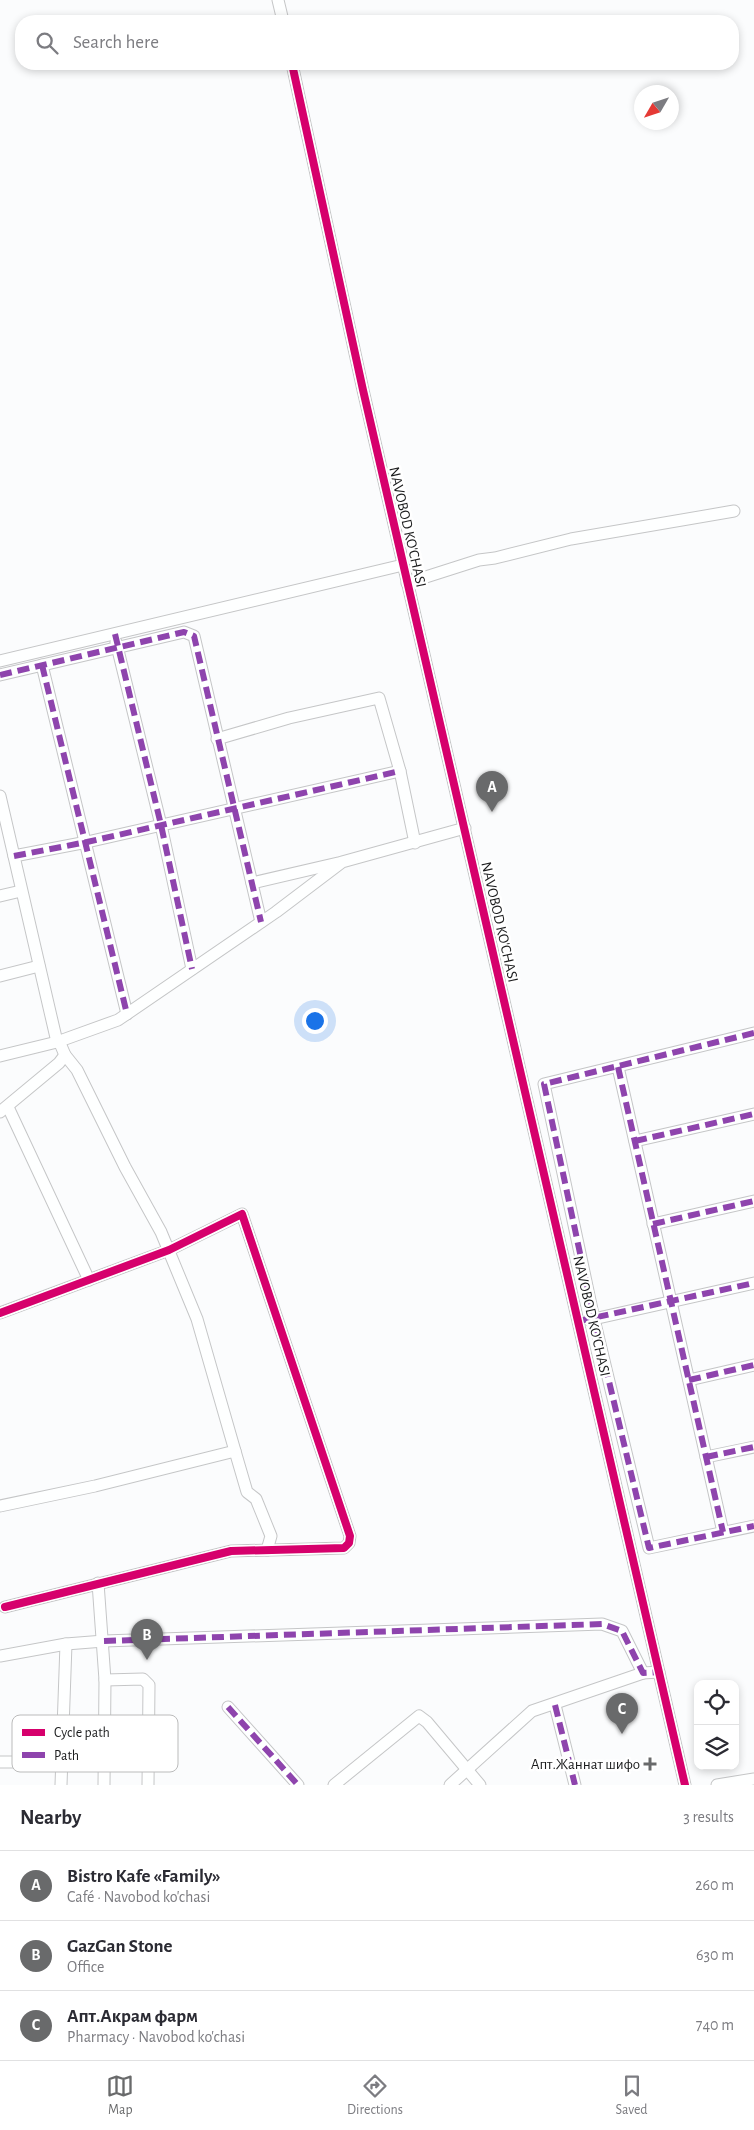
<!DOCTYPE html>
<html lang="en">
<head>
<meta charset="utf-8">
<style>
	body { margin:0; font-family:"Alegreya Sans",sans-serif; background:#f2f2f3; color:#2b2b33 }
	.controls { position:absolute; right:15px; bottom:15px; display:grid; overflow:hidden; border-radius:10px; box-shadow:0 2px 8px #0003 }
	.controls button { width:45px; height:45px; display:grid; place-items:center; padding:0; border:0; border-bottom:1px solid #e1e1e2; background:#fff; color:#2b2b33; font:25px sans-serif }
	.compass { position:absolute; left:634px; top:85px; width:45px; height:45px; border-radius:50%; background:#fff; box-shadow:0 2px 8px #0003; rotate:231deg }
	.you { position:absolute; left:314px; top:1020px; width:18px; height:18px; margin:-12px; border:4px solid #fff; border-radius:50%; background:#1a73e8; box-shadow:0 0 0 8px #1a73e833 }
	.badge { display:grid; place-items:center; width:32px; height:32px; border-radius:50%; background:#696a6b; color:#fff; font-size:16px; font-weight:700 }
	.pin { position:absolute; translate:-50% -41px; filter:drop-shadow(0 1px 2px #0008) }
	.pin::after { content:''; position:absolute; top:26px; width:18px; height:15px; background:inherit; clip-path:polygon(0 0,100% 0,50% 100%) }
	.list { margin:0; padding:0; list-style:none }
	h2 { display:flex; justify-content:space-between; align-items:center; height:65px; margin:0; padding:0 20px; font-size:21px }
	h2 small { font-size:16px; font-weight:400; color:#7c7c81 }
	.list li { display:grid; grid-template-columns:32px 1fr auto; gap:15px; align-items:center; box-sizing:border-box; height:70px; padding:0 20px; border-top:1px solid #e1e1e2 }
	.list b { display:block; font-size:19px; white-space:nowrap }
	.list p { margin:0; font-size:16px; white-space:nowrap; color:#7c7c81 }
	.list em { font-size:16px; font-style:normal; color:#7c7c81 }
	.icon { flex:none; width:28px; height:28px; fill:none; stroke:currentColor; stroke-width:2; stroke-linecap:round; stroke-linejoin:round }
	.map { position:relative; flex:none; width:754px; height:1785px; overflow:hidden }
	.search { position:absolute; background:#fff; box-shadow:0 2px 8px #0003; left:15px; right:15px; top:15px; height:55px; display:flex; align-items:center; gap:12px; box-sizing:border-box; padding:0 18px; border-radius:20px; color:#7c7c81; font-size:19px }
	.sheet { height:275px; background:#fff }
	nav { display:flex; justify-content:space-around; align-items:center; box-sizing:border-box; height:70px; border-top:1px solid #e1e1e2; background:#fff; font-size:14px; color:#7c7c81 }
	nav a { display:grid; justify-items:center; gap:2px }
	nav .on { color:#696a6b }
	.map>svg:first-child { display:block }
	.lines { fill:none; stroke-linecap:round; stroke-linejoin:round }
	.minor-casing { stroke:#c5c6c7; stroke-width:13 }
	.minor { stroke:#feffff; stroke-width:11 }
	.quiet { stroke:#8e44ad; stroke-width:6; stroke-dasharray:12 6; stroke-linecap:butt }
	.cycleway-casing { stroke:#fff; stroke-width:11 }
	.cycleway { stroke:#d6006c; stroke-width:8 }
	.poi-dot { fill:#696a6b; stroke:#fff; stroke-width:2 }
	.labels { text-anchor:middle; stroke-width:5; stroke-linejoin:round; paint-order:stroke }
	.street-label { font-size:15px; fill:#1b1c1d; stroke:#fff }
	.poi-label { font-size:15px; fill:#1b1c1d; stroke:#fff; text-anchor:end }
	.key { fill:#fff; stroke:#bbb; stroke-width:1 }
	.key-label { font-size:14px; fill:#1b1c1d }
</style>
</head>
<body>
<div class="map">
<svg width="754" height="1785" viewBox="0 0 754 1785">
	<rect width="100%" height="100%" fill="#fbfcfd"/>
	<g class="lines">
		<g class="minor-casing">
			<g id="minor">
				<polyline points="278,0 283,21"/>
				<polyline points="292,64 363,390 685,1785"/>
				<polyline points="407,583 479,560 495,558 571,539 734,511"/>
				<polyline points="116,642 161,825 192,969"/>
				<polyline points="0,661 403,565"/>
				<polyline points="42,665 127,1014"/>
				<polyline points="0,675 184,632 194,636 261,922"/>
				<polyline points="217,739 289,718 379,698 400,771 415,843"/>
				<polyline points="0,796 57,1042"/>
				<polyline points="14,856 87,842 400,771"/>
				<polyline points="252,883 338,863"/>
				<polyline points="0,896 21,891"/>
				<polyline points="0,976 39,966"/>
				<polyline points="754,1033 544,1084 594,1319 649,1548 754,1526"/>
				<polyline points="0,1056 57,1042 118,1020 276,912 342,862 465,828"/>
				<polyline points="618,1067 723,1532"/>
				<polyline points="8,1107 89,1280"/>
				<polyline points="0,1112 59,1063 65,1055"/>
				<polyline points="635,1141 754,1114"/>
				<polyline points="653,1224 754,1201"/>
				<polyline points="0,1313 169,1250 242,1214 350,1536 349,1543 344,1548 231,1551 5,1607"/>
				<polyline points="589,1320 754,1283"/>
				<polyline points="689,1380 754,1365"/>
				<polyline points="235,1451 247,1492 256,1499 271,1536 267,1550"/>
				<polyline points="706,1457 754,1447"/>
				<polyline points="0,1506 95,1486 235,1451 197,1319 161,1232 125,1167 77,1070 65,1055 59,1041"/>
				<polyline points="98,1583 105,1680 104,1785"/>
				<polyline points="0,1656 66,1644 104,1641 602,1624 622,1631 643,1673 659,1672"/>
				<polyline points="105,1680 143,1679 149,1685 148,1785"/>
				<polyline points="555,1705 575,1785"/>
				<polyline points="228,1707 298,1785"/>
				<polyline points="0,1762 62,1762"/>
				<polyline points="61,1785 66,1644"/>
				<polyline points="334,1785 419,1716 427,1722 480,1785"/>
				<polyline points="450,1785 532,1711 643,1673"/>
				<polyline points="717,1785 754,1779"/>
			</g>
		</g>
		<use href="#minor" class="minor"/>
		<g class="quiet">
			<polyline points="115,634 161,825 192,969"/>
			<polyline points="42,665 127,1014"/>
			<polyline points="0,675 184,632 194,636 261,922"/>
			<polyline points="14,856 87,842 400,771"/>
			<polyline points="754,1033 544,1084 594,1319 649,1548 754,1526"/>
			<polyline points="618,1067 723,1532"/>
			<polyline points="635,1141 754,1114"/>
			<polyline points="653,1224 754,1201"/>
			<polyline points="579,1321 754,1283"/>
			<polyline points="689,1380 754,1365"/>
			<polyline points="706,1457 754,1447"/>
			<polyline points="104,1641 602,1624 622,1631 643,1673 659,1672"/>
			<polyline points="555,1705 575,1785"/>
			<polyline points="228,1707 298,1785"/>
		</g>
		<g class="cycleway-casing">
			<g id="cycleway">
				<polyline points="292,64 363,390 685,1785"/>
				<polyline points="0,1313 169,1250 242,1214 350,1536 349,1543 344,1548 231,1551 5,1607"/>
			</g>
		</g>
		<use href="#cycleway" class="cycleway"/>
	</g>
	<path class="poi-dot" d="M647.5 1756.5h5v5h5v5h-5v5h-5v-5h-5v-5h5z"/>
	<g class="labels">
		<g class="street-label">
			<text transform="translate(408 527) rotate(77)" y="5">NAVOBOD KO'CHASI</text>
			<text transform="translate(500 922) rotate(77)" y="5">NAVOBOD KO'CHASI</text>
			<text transform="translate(592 1316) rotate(77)" y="5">NAVOBOD KO'CHASI</text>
		</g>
		<g class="poi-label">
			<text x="640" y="1769">Апт.Жаннат шифо</text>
		</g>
	</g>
	<rect x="12" y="1715" width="166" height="57" rx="8" class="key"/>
	<rect x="22" y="1729" width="23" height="7" fill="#d6006c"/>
	<rect x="22" y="1752" width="23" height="6" fill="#8e44ad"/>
	<g class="key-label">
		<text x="54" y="1737">Cycle path</text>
		<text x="54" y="1760">Path</text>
	</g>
</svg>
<div class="controls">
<button><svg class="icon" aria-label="locate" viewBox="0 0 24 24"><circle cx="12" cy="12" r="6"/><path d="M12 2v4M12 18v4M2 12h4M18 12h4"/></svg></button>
<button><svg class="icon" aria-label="layers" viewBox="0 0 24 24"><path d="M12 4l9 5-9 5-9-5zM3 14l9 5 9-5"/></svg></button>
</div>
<svg class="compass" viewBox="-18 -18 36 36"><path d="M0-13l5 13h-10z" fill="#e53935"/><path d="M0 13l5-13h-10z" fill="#7c7c81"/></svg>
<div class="you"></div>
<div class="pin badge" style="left:492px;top:812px">A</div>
<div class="pin badge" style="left:147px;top:1660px">B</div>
<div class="pin badge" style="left:622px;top:1734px">C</div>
<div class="search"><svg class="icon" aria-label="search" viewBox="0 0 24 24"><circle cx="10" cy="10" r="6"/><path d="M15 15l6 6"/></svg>Search here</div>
</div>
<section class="sheet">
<h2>Nearby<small>3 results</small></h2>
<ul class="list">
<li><span class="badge">A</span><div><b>Bistro Kafe «Family»</b><p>Café · Navobod ko'chasi</p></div><em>260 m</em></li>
<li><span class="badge">B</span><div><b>GazGan Stone</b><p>Office</p></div><em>630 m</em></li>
<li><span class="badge">C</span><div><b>Апт.Акрам фарм</b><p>Pharmacy · Navobod ko'chasi</p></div><em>740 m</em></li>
</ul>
</section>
<nav>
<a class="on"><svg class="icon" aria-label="map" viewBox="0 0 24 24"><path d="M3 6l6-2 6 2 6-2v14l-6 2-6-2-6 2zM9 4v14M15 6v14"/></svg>Map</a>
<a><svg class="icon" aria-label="directions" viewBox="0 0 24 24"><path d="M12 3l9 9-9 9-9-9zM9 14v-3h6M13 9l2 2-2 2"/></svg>Directions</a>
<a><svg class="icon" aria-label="saved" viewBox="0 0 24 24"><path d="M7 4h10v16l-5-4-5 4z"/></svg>Saved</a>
</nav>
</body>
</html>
